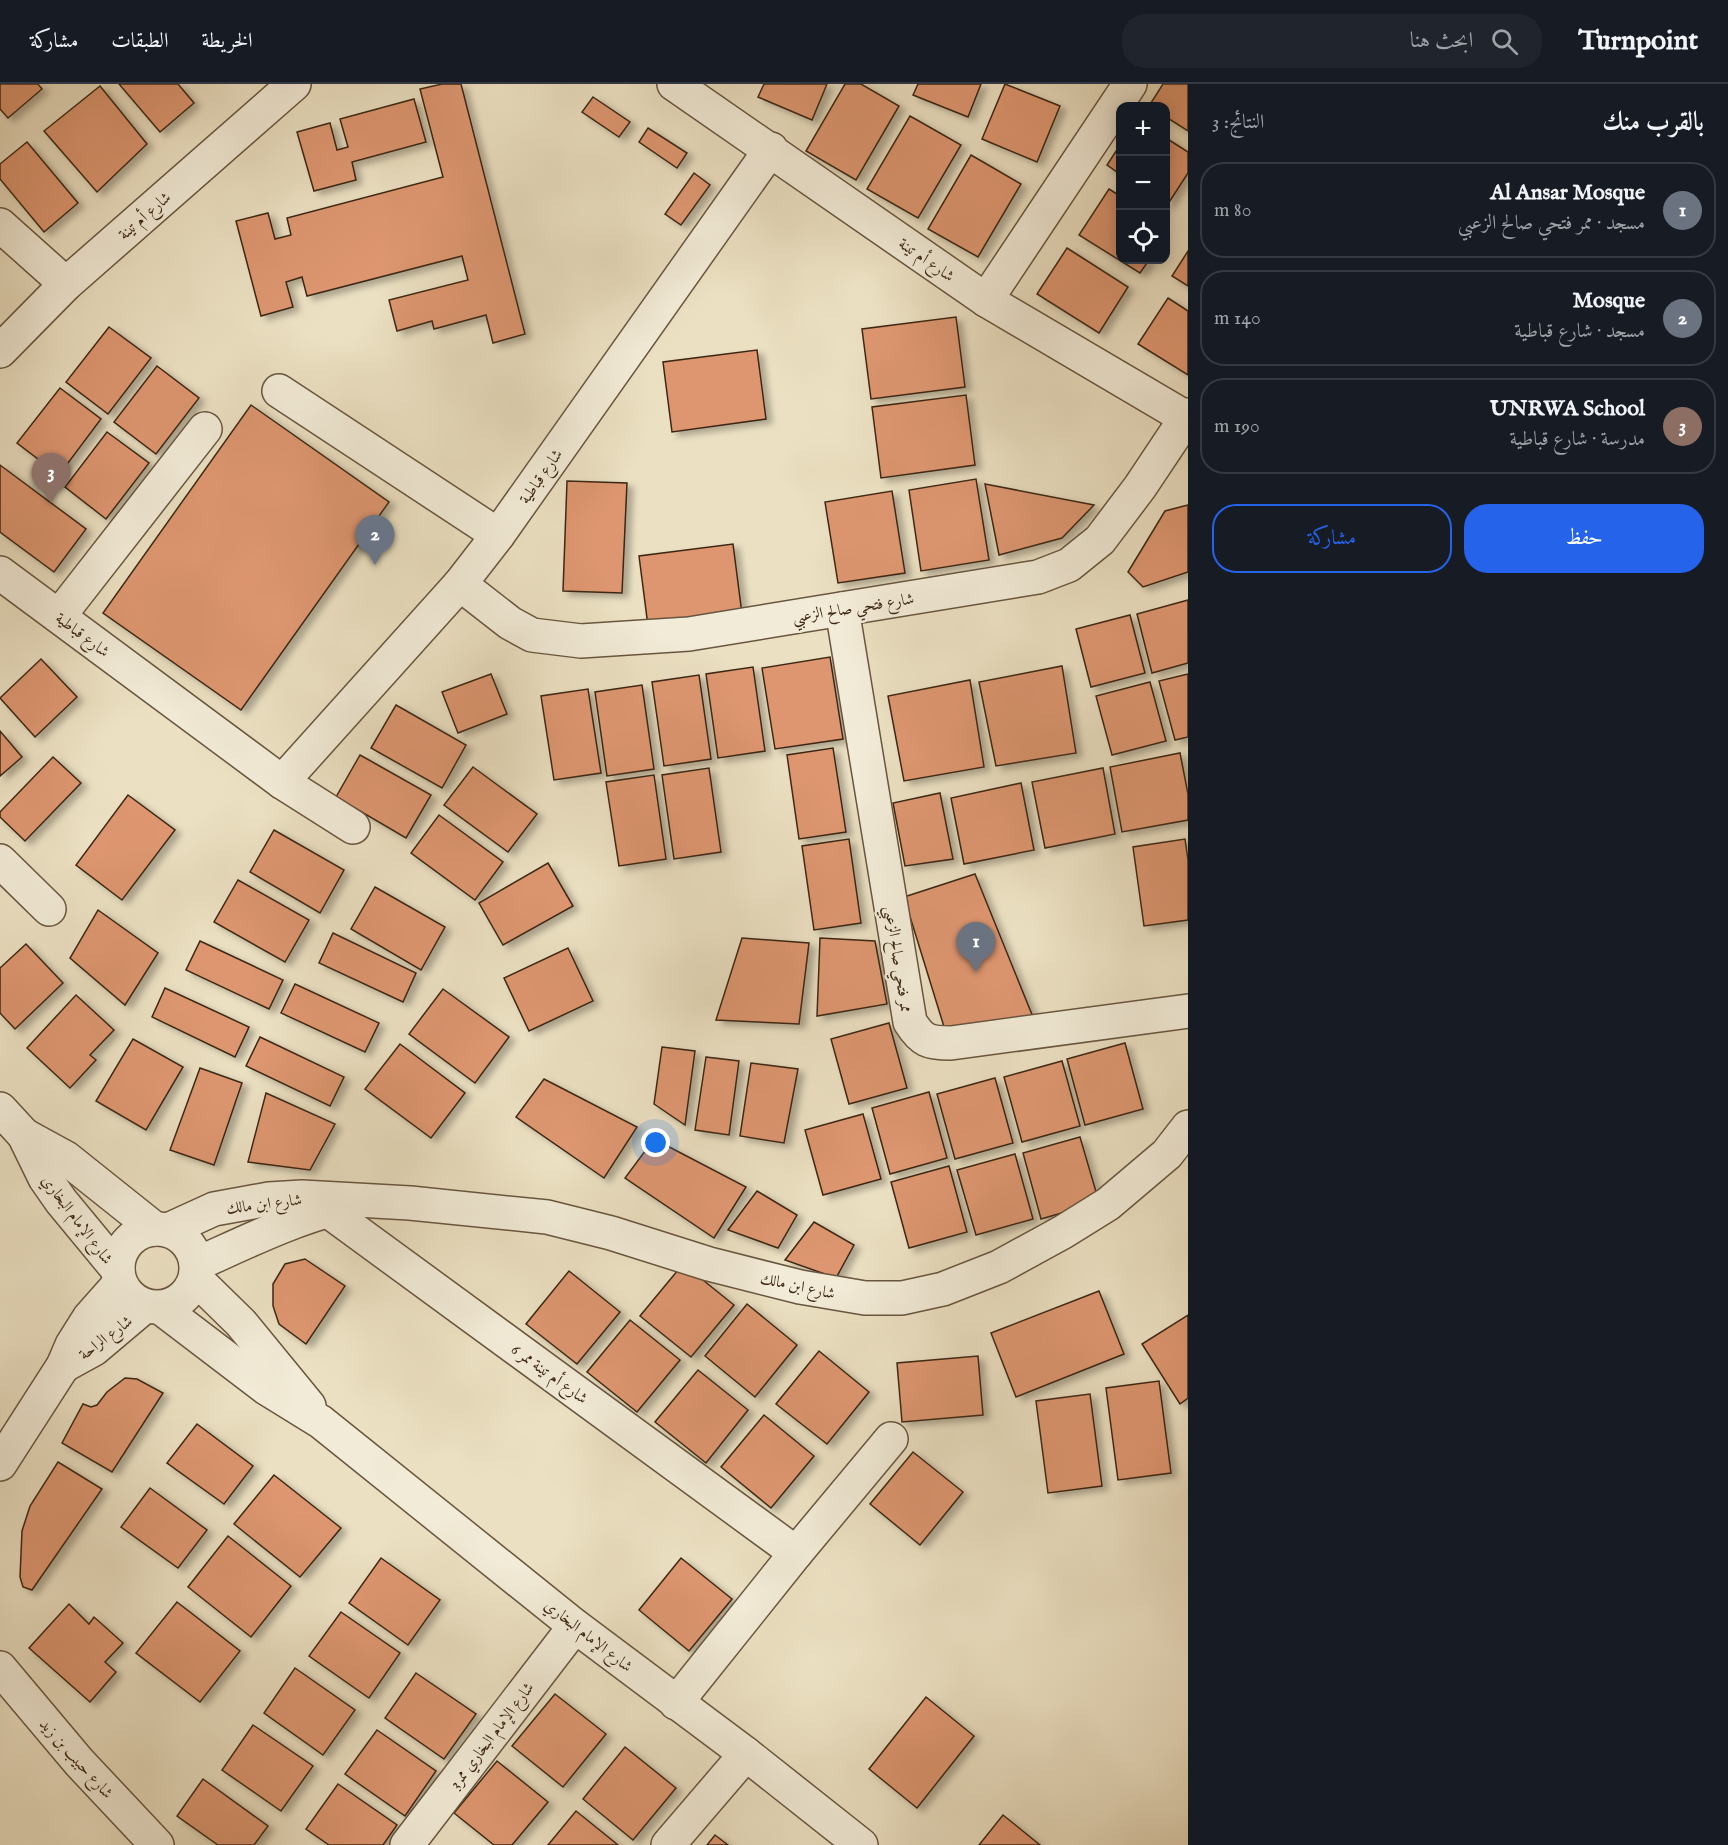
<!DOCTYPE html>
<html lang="ar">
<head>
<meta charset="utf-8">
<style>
	body { margin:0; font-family:"IM FELL English",Amiri,serif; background:#20242c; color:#f1f3f6; direction:rtl }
	.controls { position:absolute; right:18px; top:18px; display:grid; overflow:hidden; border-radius:12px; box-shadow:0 3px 15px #0003 }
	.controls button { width:54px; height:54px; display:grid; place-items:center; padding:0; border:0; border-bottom:2px solid #363941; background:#171b24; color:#f1f3f6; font:30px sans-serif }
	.you { position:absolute; left:656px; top:1059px; width:21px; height:21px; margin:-15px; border:4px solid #fff; border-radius:50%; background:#1a73e8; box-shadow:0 0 0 9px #1a73e833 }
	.badge { display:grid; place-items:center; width:39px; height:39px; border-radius:50%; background:#2563eb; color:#fff; font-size:20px; font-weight:700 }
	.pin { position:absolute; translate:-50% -50px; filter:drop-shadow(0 2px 3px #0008) }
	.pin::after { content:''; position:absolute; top:32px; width:21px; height:18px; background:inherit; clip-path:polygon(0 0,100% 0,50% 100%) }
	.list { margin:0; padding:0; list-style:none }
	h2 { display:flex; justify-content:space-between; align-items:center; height:78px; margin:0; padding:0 24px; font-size:26px }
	h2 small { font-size:20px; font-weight:400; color:#9ea1a6 }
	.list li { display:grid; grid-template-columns:39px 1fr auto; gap:18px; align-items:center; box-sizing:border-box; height:96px; margin:0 12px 12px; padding:0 12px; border:2px solid #363941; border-radius:24px }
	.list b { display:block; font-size:22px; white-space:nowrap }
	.list p { margin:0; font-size:20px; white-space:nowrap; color:#9ea1a6 }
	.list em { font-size:20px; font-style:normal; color:#9ea1a6 }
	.actions { display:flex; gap:12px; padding:18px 24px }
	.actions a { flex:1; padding:14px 0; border:2px solid #2563eb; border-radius:24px; text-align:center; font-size:21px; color:#2563eb }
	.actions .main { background:#2563eb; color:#fff }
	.icon { flex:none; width:33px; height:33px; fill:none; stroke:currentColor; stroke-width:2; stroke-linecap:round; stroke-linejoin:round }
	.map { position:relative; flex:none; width:1188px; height:1761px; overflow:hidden; direction:ltr }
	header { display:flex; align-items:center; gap:36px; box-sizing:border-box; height:84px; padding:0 30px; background:#171b24; border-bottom:2px solid #363941 }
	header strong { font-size:28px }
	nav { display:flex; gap:33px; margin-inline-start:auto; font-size:21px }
	.search { width:420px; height:54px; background:#20242c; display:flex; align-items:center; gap:15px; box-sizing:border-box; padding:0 21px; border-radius:24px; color:#9ea1a6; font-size:22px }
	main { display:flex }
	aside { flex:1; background:#171b24 }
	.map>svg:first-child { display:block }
	.building { fill:#dd966f; stroke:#3c2713; stroke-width:1.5; filter:url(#shadow) }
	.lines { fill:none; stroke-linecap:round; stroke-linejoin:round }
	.minor-casing { stroke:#68553f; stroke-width:36 }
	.minor { stroke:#f2ebd7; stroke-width:33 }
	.labels { text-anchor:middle; stroke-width:4.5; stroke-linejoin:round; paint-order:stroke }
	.street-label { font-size:16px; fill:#3c2713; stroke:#f2ebd7 }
</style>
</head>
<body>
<header>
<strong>Turnpoint</strong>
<div class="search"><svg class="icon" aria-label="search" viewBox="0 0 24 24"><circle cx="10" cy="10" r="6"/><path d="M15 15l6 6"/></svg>ابحث هنا</div>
<nav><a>الخريطة</a><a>الطبقات</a><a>مشاركة</a></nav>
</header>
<main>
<aside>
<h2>بالقرب منك<small>النتائج: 3</small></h2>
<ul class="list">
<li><span class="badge" style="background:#6b7280">1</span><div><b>Al Ansar Mosque</b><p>مسجد · ممر فتحي صالح الزعبي</p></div><em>80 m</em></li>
<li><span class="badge" style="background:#6b7280">2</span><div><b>Mosque</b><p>مسجد · شارع قباطية</p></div><em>140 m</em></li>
<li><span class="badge" style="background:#8d6e63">3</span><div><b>UNRWA School</b><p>مدرسة · شارع قباطية</p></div><em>190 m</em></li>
</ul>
<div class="actions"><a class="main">حفظ</a><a>مشاركة</a></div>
</aside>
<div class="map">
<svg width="1188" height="1761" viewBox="0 0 1188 1761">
	<defs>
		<filter id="shadow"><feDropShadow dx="6" dy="4" stdDeviation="3" flood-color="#0004"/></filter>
	</defs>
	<rect width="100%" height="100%" fill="#ebe0c2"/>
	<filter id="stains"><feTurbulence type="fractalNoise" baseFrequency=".00333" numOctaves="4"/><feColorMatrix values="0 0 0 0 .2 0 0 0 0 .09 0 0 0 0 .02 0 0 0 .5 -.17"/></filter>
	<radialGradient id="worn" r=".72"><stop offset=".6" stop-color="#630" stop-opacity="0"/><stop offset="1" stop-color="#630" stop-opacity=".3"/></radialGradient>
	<g class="building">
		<polygon points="0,0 38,0 42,5 8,34 0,25"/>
		<polygon points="119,0 178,0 194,19 160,48"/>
		<polygon points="442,0 461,0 525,250 493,259 486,231 434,245 432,237 397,247 389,216 468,196 462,172 307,212 302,193 286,198 293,223 261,232 236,137 268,129 275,155 291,151 287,134 443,93 420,5"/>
		<polygon points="764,0 827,0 812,36 758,13"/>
		<polygon points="845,0 861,0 899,22 856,96 806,67"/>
		<polygon points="918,0 981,0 968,33 913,11"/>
		<polygon points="1005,0 1060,22 1037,78 982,55"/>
		<polygon points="1163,0 1188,0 1188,47 1166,33 1166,22 1149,22"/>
		<polygon points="100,2 147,60 97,108 44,47"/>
		<polygon points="593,13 630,38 619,53 582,28"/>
		<polygon points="414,15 426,58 352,78 356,96 314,107 297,48 330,39 337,66 348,63 340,35"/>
		<polygon points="910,32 961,61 918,134 867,105"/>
		<polygon points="648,44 687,69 677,84 639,58"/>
		<polygon points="1166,54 1188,68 1188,89 1168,120 1166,119"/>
		<polygon points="27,58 78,119 44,148 0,95 0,80"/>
		<polygon points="1120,61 1120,90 1107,81"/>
		<polygon points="971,71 1021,100 978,173 928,145"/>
		<polygon points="694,89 710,101 681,141 665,130"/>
		<polygon points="1109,105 1120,112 1120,176 1149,176 1140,189 1079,151"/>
		<polygon points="1067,164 1128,203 1099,249 1037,210"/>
		<polygon points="1188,167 1188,202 1172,192"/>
		<polygon points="1168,214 1188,227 1188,291 1138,260"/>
		<polygon points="956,233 965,303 871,315 862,245"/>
		<polygon points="109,243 151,274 108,330 66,298"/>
		<polygon points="757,266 766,335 672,348 663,278"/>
		<polygon points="157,282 199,314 156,370 114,338"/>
		<polygon points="60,304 101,335 59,391 17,359"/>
		<polygon points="966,311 975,381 881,394 872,323"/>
		<polygon points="251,321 389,418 241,626 103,529"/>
		<polygon points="107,348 149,379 106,435 65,403"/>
		<polygon points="0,381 86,445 54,488 0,448"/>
		<polygon points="976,395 989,476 921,487 909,406"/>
		<polygon points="567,397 627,399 622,509 563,507"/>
		<polygon points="985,400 1094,421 1062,454 999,471"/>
		<polygon points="892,407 905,489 838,499 825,418"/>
		<polygon points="1188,421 1188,488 1143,503 1128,488 1165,427"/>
		<polygon points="733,460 742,530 648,542 639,472"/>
		<polygon points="1188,516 1188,579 1152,589 1137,530"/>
		<polygon points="1130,531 1145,589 1091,603 1076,545"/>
		<polygon points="830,573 843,655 775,665 762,584"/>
		<polygon points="41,575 77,613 35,653 0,614"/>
		<polygon points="1062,582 1076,669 996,682 979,598"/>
		<polygon points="753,583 765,667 718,674 706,590"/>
		<polygon points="491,590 507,630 458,649 442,608"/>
		<polygon points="1188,590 1188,653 1175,656 1159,597"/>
		<polygon points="699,591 711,675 664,682 652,598"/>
		<polygon points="970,596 984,683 904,697 888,612"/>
		<polygon points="1150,598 1166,657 1112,671 1096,612"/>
		<polygon points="642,601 654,685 607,692 595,608"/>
		<polygon points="588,605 601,689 554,696 541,612"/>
		<polygon points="396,621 466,661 442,704 371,664"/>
		<polygon points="0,647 22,673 0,692"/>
		<polygon points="833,664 846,748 799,755 787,671"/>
		<polygon points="1180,669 1188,710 1188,736 1122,748 1110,683"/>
		<polygon points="360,671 431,711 406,754 336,713"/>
		<polygon points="53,673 81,699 25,757 0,733 0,728"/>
		<polygon points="473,683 537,730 508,768 444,721"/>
		<polygon points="709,684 721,768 674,775 662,691"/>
		<polygon points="1103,684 1115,750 1045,764 1032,698"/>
		<polygon points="654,691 666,775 619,782 606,698"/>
		<polygon points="1021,699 1034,766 964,780 951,714"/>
		<polygon points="940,709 953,775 905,782 893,719"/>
		<polygon points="128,711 175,746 122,816 76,781"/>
		<polygon points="439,731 503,778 475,816 411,769"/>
		<polygon points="274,746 344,786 320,829 250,788"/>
		<polygon points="849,755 861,839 814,846 802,762"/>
		<polygon points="1185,755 1188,776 1188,836 1144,842 1133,763"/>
		<polygon points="548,779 573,822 503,861 479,819"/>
		<polygon points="975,790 1033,933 945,946 904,813"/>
		<polygon points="238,796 309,836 285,878 214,838"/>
		<polygon points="375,803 445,843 421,886 351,845"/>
		<polygon points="98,826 158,869 125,921 70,874"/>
		<polygon points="333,849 416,889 403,918 319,879"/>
		<polygon points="742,854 809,859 799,940 716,936"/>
		<polygon points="820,854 875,857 887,920 817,932"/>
		<polygon points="200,857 283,896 269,925 186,886"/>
		<polygon points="26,860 63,899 15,945 0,929 0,884"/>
		<polygon points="568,864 593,917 529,947 504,894"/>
		<polygon points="295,900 379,939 365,968 281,929"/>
		<polygon points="165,904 249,943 235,973 152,933"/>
		<polygon points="443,905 509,953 475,999 409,950"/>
		<polygon points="76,911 114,946 90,971 96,976 70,1004 27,964"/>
		<polygon points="889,939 907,1004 849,1020 831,955"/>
		<polygon points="260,953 344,993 330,1022 246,982"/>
		<polygon points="133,955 183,983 146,1046 96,1017"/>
		<polygon points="1125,959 1143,1025 1085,1041 1067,975"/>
		<polygon points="400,960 465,1009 431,1054 365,1005"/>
		<polygon points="662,963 695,967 685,1041 654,1020"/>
		<polygon points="706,973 739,977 729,1051 695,1046"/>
		<polygon points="1062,977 1080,1042 1022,1058 1004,993"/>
		<polygon points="751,979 798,985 784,1059 740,1052"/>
		<polygon points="200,984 242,999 214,1081 170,1066"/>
		<polygon points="995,994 1013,1059 955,1075 937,1010"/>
		<polygon points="544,995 637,1043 604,1094 516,1033"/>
		<polygon points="929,1008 947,1074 890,1090 872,1024"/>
		<polygon points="266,1009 335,1040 310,1086 248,1078"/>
		<polygon points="863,1030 881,1095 823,1111 805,1046"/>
		<polygon points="1080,1053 1099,1118 1041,1135 1023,1069"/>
		<polygon points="654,1055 746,1103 714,1154 625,1094"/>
		<polygon points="1015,1070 1033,1135 976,1151 957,1086"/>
		<polygon points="949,1082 967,1148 909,1164 891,1098"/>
		<polygon points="757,1107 797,1131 778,1164 728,1146"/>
		<polygon points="814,1138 854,1161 836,1194 785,1176"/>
		<polygon points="305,1175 345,1202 306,1260 279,1240 273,1222 273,1200 285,1180"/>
		<polygon points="683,1180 734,1221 691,1273 640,1232"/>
		<polygon points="569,1187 620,1228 577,1280 526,1240"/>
		<polygon points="1099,1207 1124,1270 1016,1313 991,1249"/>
		<polygon points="747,1220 797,1261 755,1313 705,1272"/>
		<polygon points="1188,1231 1188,1314 1180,1320 1142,1260"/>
		<polygon points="630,1236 680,1276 637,1328 587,1288"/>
		<polygon points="819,1267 869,1308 827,1360 776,1320"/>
		<polygon points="978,1272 983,1331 902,1338 897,1279"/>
		<polygon points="698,1286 748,1326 706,1379 655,1338"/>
		<polygon points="125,1294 137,1295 163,1309 112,1388 62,1359 83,1320 91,1323 97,1321 107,1308"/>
		<polygon points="1159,1297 1171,1389 1118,1396 1106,1304"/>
		<polygon points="1090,1310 1102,1402 1048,1409 1036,1317"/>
		<polygon points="764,1331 814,1372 771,1424 721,1383"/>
		<polygon points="197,1340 253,1382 224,1420 167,1379"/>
		<polygon points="913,1368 963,1408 920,1461 870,1420"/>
		<polygon points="58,1378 102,1405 32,1506 23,1503 20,1493 22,1447 30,1422"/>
		<polygon points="274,1391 341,1444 300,1493 234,1440"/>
		<polygon points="150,1404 207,1446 178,1484 121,1443"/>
		<polygon points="228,1452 291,1502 251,1553 188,1503"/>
		<polygon points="381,1474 440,1516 408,1561 349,1519"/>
		<polygon points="681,1474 732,1515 689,1567 639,1526"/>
		<polygon points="177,1518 240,1567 200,1618 136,1569"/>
		<polygon points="69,1520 89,1540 94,1533 123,1559 105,1578 116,1588 90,1618 29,1564"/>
		<polygon points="341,1528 400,1569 369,1614 309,1572"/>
		<polygon points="295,1584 355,1626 323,1671 264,1629"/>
		<polygon points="416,1589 476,1630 444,1675 385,1634"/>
		<polygon points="555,1610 606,1650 563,1703 512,1662"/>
		<polygon points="926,1613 974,1652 917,1724 869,1685"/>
		<polygon points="253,1641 313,1682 281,1727 222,1686"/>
		<polygon points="377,1646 436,1687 405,1732 345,1690"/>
		<polygon points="625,1663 676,1704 633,1756 583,1715"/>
		<polygon points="497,1677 548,1718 512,1761 494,1761 454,1729"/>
		<polygon points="203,1695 268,1742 254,1761 218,1761 177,1732"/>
		<polygon points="338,1700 397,1741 383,1761 329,1761 306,1745"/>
		<polygon points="576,1727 618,1761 548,1761"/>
		<polygon points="1003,1731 1040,1761 979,1761"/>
		<polygon points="715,1751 728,1761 707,1761"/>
	</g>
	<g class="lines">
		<g class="minor-casing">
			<g id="minor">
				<polyline points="674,0 986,216 1188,335"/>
				<polyline points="0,141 66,200"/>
				<polyline points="986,216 1130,0"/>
				<polyline points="0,267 66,200 294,0"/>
				<polyline points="279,307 498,451"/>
				<polyline points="0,489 282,698 353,743"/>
				<polyline points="460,500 510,539 532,551 581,557 689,550 1038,493 1069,481 1100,456 1140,403 1188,331"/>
				<path d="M842,525L910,938C922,957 928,959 951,959L1188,927"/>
				<polyline points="59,532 205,345"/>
				<polyline points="282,698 460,500 498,451 771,65"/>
				<polyline points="0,777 49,825"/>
				<polyline points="0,1025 24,1051 45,1094 61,1117 118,1186"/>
				<polyline points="24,1051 66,1074 155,1145"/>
				<polyline points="306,1115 327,1126 796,1469"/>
				<circle cx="157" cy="1184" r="39"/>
				<polyline points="168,1146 214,1125 269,1115 302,1113 410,1119 547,1133 611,1149 709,1180 800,1203 865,1214 902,1214 943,1205 999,1183 1063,1148 1108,1120 1167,1070 1188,1043"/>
				<path d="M197,1180C244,1159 292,1135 341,1123"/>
				<polyline points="196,1195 241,1239 309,1322"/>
				<polyline points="161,1224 266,1304 321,1338 575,1542 746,1670 861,1761"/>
				<polyline points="63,1282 94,1265 145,1222"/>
				<polyline points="0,1380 63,1282 72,1261 89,1234 120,1199"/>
				<polyline points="0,1584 79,1678 157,1761"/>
				<polyline points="676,1619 796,1469 891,1355"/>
				<polyline points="407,1761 575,1542"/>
				<polyline points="668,1761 746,1670"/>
			</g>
		</g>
		<use href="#minor" class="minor"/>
	</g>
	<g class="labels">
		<g class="street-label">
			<text transform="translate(144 131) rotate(-41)" y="6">شارع أم تينة</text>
			<text transform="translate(927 175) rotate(35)" y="6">شارع أم تينة</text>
			<text transform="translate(540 392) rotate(-55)" y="6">شارع قباطية</text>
			<text transform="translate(853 523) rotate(-9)" y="6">شارع فتحي صالح الزعبي</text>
			<text transform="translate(83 550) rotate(37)" y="6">شارع قباطية</text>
			<text transform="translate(899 875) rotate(81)" y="6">ممر فتحي صالح الزعبي</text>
			<text transform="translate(264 1119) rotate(-7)" y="6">شارع ابن مالك</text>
			<text transform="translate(78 1135) rotate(53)" y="6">شارع الإمام البخاري</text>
			<text transform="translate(798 1201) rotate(12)" y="6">شارع ابن مالك</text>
			<text transform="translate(105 1253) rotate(-37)" y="6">شارع الراحة</text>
			<text transform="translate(550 1289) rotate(36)" y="6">شارع أم تينة ممر 6</text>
			<text transform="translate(589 1551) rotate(38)" y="6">شارع الإمام البخاري</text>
			<text transform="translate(491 1651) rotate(-53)" y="6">شارع الإمام البخاري ممر3</text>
			<text transform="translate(77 1674) rotate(48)" y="6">شارع حبيب بن زيد</text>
		</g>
	</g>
	<rect width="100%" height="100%" filter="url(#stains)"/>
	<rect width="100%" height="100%" fill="url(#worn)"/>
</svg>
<div class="controls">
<button>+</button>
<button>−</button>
<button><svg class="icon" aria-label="locate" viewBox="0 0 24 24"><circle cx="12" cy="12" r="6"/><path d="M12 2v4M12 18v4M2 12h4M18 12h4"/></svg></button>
</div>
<div class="you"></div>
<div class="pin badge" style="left:976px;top:888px;background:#6b7280">1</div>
<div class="pin badge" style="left:375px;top:481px;background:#6b7280">2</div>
<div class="pin badge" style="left:51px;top:419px;background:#8d6e63">3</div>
</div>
</main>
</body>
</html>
